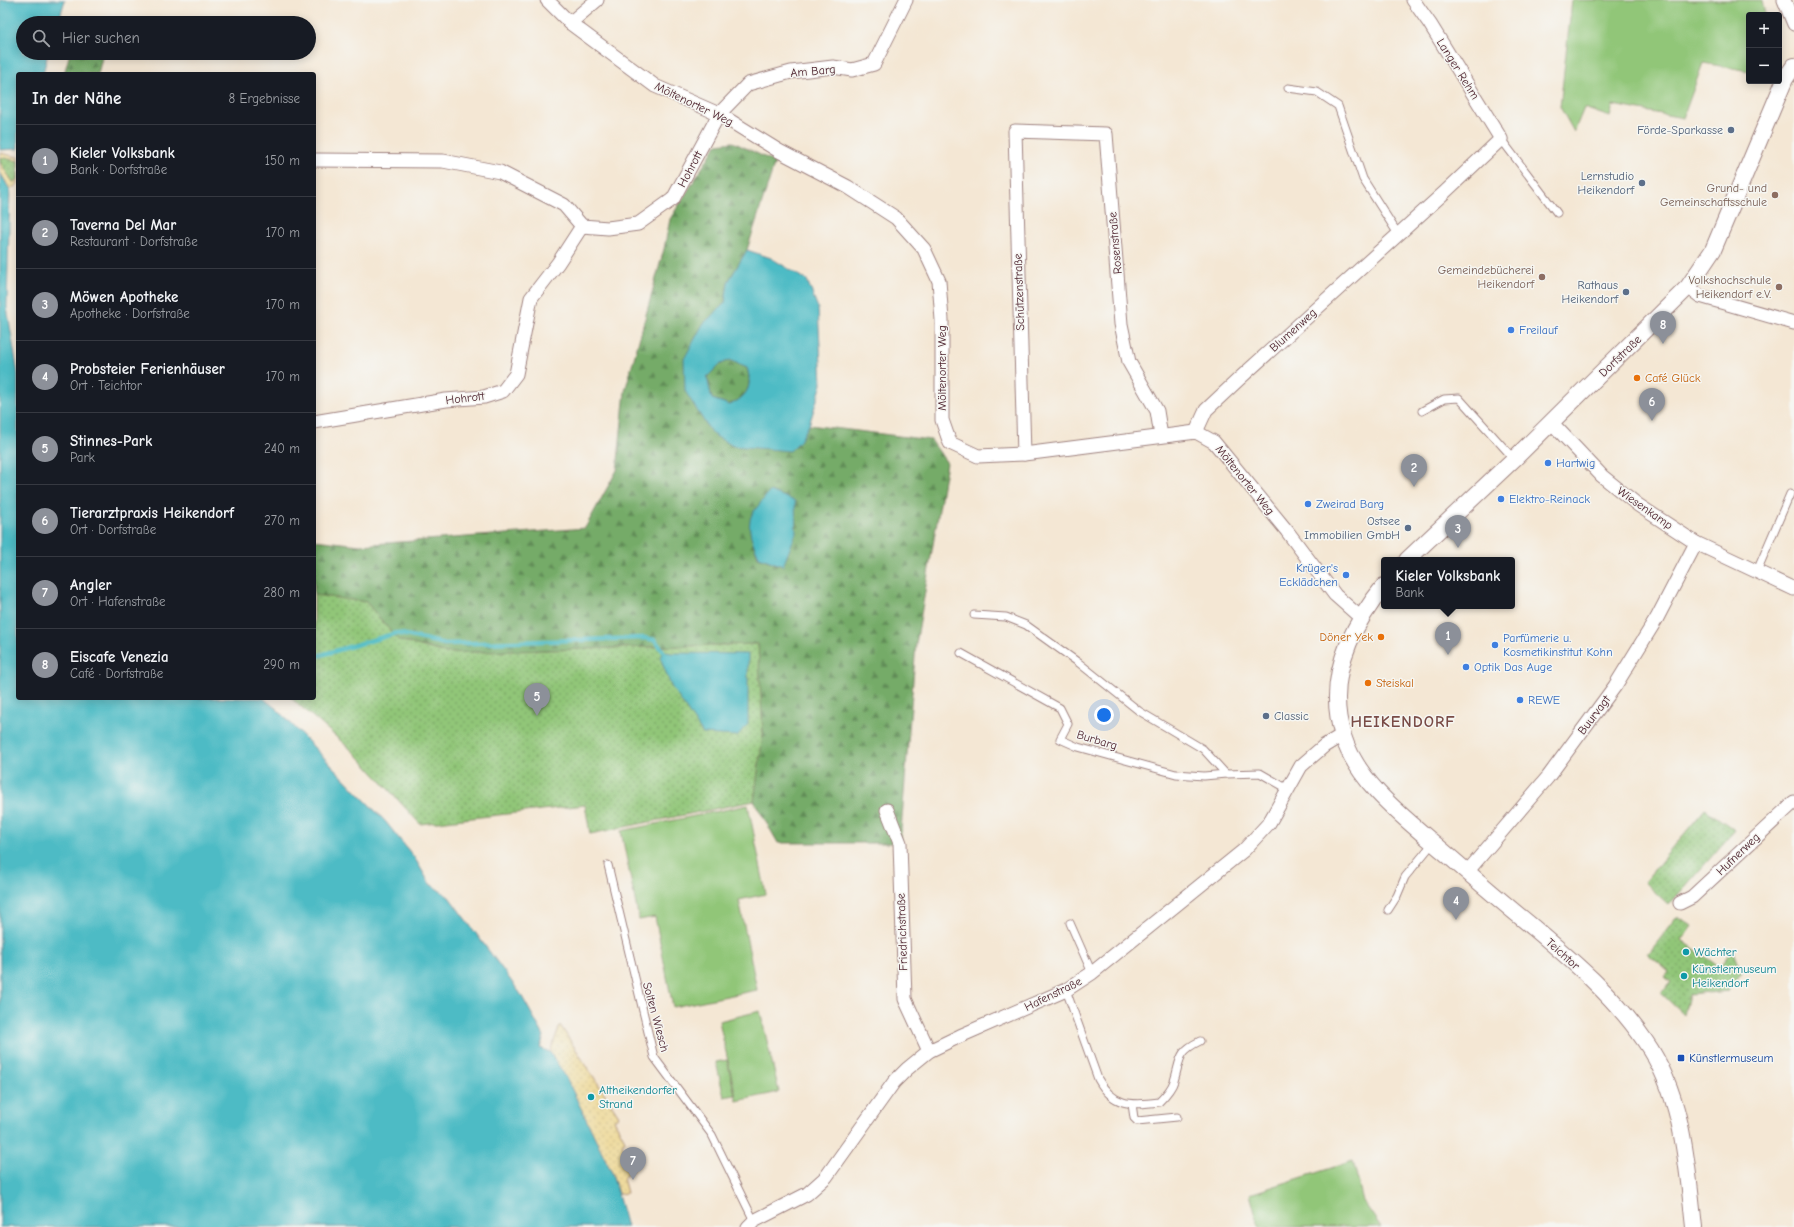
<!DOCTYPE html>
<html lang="de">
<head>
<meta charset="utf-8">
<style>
	body { margin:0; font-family:"Comic Neue",sans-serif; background:#20242c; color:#f1f3f6 }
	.controls { position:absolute; right:12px; top:12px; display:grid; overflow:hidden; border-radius:4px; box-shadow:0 2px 10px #0003 }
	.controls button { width:36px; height:36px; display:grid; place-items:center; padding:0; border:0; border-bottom:1px solid #363941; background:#171b24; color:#f1f3f6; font:20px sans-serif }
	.you { position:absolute; left:1104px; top:715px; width:14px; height:14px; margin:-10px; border:3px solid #fff; border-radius:50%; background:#1a73e8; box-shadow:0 0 0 6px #1a73e833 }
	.badge { display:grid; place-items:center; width:26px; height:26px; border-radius:50%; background:#8c9099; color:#fff; font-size:13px; font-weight:700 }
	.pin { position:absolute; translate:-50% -33px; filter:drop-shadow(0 1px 2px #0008) }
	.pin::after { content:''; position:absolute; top:21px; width:14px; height:12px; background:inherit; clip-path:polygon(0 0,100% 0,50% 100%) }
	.popup { position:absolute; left:1381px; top:557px; width:134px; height:52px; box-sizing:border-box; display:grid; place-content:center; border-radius:4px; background:#171b24; filter:drop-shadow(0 1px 3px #0005); font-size:13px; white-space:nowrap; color:#9ea1a6 }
	.popup b { font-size:15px; color:#f1f3f6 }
	.popup::after { content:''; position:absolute; left:50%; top:100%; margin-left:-8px; border:8px solid transparent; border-top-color:#171b24 }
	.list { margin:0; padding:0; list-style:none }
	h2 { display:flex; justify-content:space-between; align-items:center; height:52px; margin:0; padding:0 16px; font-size:17px }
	h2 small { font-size:13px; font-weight:400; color:#9ea1a6 }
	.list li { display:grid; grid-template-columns:26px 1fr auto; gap:12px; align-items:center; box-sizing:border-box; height:72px; padding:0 16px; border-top:1px solid #363941 }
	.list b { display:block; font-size:15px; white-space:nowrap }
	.list p { margin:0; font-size:13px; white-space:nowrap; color:#9ea1a6 }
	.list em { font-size:13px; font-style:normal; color:#9ea1a6 }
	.icon { flex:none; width:22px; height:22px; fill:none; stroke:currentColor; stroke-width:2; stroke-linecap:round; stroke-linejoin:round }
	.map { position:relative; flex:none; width:1794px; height:1227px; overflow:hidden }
	.search { position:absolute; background:#171b24; box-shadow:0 2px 10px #0003; left:16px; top:16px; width:300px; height:44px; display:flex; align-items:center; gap:10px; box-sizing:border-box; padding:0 14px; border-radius:22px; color:#9ea1a6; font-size:15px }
	.panel { position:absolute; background:#171b24; box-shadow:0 2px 10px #0003; left:16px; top:72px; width:300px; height:628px; border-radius:4px }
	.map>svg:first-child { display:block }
	.grass { fill:#91c678; stroke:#6e7252 }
	.forest { fill:url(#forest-firs); stroke:#5f654a; fill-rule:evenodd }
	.sand { fill:url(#sand-dots); stroke:#9c7c64 }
	.park { fill:url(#park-dots); stroke:#6e7252 }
	.water { fill:#4dbbc5; stroke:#4c6d78; fill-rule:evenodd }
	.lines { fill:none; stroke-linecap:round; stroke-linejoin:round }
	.stream { stroke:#4dbbc5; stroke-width:4.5 }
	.service-casing { stroke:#9f8380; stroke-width:9 }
	.minor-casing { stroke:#9f8380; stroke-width:15 }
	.tertiary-casing { stroke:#9f8380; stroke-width:18 }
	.service { stroke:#fff; stroke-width:7 }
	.minor { stroke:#fff; stroke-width:13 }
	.tertiary { stroke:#fff; stroke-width:16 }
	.service-dot { fill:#5c6f8a; stroke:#f6f6f2; stroke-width:1.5 }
	.education-dot { fill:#8d6e63; stroke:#f6f6f2; stroke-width:1.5 }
	.shop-dot { fill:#3f7fe0; stroke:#f6f6f2; stroke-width:1.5 }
	.food-dot { fill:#e8710a; stroke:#f6f6f2; stroke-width:1.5 }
	.culture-dot { fill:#0f9aa8; stroke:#f6f6f2; stroke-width:1.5 }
	.transit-dot { fill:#1a4fb4; stroke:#f6f6f2; stroke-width:1.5 }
	.labels { text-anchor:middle; stroke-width:3; stroke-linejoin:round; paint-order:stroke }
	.street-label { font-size:12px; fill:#4a1f2b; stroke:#f6f6f2 }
	.service-label { font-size:12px; fill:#4e5e75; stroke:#f6f6f2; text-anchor:end }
	.education-label { font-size:12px; fill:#785e54; stroke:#f6f6f2; text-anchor:end }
	.shop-label { font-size:12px; fill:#366cbe; stroke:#f6f6f2; text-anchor:start }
	.food-label { font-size:12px; fill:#c56008; stroke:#f6f6f2; text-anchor:start }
	.culture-label { font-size:12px; fill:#0d838f; stroke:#f6f6f2; text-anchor:start }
	.transit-label { font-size:12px; fill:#164399; stroke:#f6f6f2; text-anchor:start }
	.district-label { font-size:16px; font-weight:bold; letter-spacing:1px; fill:#794b46; stroke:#f6f6f2 }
</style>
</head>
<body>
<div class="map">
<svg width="1794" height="1227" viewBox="0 0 1794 1227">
	<defs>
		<pattern id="forest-firs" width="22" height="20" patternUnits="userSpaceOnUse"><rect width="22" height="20" fill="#74ab68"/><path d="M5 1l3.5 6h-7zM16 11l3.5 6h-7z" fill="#618b56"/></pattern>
		<pattern id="sand-dots" width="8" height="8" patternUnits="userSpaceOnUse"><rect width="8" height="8" fill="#eeda9e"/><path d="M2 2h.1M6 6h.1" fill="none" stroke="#cebb88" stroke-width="1.8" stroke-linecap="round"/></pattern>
		<pattern id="park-dots" width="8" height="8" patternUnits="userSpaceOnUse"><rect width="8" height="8" fill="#91c678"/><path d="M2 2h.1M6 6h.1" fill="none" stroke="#78a063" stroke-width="1.8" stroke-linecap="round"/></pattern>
	</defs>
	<rect width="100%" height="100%" fill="#f6f6f2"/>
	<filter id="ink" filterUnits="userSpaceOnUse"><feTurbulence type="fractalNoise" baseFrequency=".025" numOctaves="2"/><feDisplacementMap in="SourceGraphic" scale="8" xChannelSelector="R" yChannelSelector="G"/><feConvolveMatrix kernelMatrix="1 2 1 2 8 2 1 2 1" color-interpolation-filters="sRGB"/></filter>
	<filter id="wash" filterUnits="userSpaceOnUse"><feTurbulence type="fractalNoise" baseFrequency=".012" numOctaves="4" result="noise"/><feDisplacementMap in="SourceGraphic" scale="16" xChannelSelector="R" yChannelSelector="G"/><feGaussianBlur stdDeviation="0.9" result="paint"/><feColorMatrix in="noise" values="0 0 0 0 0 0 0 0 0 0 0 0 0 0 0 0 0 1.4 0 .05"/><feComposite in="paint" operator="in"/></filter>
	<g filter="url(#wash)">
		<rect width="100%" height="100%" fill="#f4e7d4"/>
		<g class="grass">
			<polygon points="1572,0 1762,0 1765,15 1749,15 1749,71 1703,63 1683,118 1613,105 1610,117 1584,108 1574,132 1560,107"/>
			<polygon points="748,805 766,894 739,900 757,990 673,1007 655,917 639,920 621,831"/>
			<polygon points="760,1011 779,1092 737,1101 719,1021"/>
			<polygon points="727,1060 735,1095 724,1097 716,1062"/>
			<polygon points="1353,1161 1363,1201 1381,1227 1259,1227 1250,1194"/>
		</g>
		<g class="forest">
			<polygon points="70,53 103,53 98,74 64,74"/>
			<path d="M733,142L775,162L747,250L728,282L725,303L703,324L685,391L800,441L809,425L931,440L947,463L916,644L900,843H778L754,801L763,734L758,644L446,653L398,640L366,602L314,595V540L360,545L585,528L617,470L625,391L664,249L670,219L717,144ZM760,506L783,566L758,557C752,538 743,521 760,506Z"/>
			<path d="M730,360L747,368C753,387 747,396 730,405L712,399L707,377L719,365Z"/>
		</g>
		<g class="sand">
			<polygon points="0,153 18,157 18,184 10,190 0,172"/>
			<polygon points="560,1025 619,1116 614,1120 625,1140 622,1145 633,1169 623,1178 627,1193 618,1194 612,1173 550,1052"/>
		</g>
		<g class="park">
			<polygon points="0,157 18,161 18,179 13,182 0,162"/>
			<polygon points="314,595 366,602 398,640 446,653 758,644 763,734 754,801 590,834 585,805 420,824 356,754 291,698 314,698"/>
			<polygon points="1705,809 1735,830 1669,905 1644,882"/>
			<polygon points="1678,916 1692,926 1682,940 1719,967 1733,949 1742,973 1728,991 1689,995 1684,1015 1661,993 1671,982 1665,977 1669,972 1648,954"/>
		</g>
		<g class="water">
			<polygon points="0,0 65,0 58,23 23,23 23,53 48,53 43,74 18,74 18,149 0,150"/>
			<polygon points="0,172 10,190 7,307 18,374 18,698 263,698 278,710 385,821 414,857 430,884 449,897 520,993 544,1036 540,1048 550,1052 566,1077 612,1173 627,1227 0,1227"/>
			<path d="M747,250L771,258L807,280L818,308L822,384L809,425L800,441L790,451L733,446L712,434L685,391L684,359L703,324L725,303L728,282ZM730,360L747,368C753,387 747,396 730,405L712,399L707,377L719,365Z"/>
			<path d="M770,491L795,501L796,533L783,566L759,557C753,543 744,525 754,511C759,504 765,498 770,491Z"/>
			<polygon points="663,651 671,653 748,654 748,724 737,736 703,734 671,686 660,657"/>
		</g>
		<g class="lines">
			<polyline class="stream" points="314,657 397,633 445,644 644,638 655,640 663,651"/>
		</g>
	</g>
	<g filter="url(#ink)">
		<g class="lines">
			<g class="service-casing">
				<g id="service">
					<polyline points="1288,88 1317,92 1338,106 1363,179 1398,234"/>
					<polyline points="1501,139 1557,213"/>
					<polyline points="1422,411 1444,399 1459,398 1514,459"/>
					<polyline points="1757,571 1790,494"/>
					<polyline points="974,615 1006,617 1026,625 1079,663 1139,711 1203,749 1226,774"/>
					<polyline points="961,653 1060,708 1068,724 1060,739 1078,747 1176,774 1204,776 1226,774 1260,773 1288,789"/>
					<polyline points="608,865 654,1057 712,1135 754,1221"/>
					<polyline points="1388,910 1397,896 1405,877 1433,843"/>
					<polyline points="1070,923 1092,973"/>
					<path d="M1066,990L1098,1079C1113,1106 1130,1106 1159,1102C1164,1097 1172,1088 1174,1081C1181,1059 1177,1052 1200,1041"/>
					<polyline points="1132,1104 1134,1118 1137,1121 1177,1117"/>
				</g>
			</g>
			<g class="minor-casing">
				<g id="minor">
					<polyline points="547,0 570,23 655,86 719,114 779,151 848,187 896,218 924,249 939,281 942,320 942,420 950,443 978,456 1024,454 1196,432 1214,442 1287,531 1335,595 1361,618"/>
					<polyline points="1784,0 1794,24"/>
					<polyline points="570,23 597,0"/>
					<polyline points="314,160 443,161 500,172 564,205 582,226 608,228 638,224 673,199 719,114 748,84 791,72 833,67 852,70 874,64 906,0"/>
					<polyline points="1688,287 1700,296 1794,323"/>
					<polyline points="314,422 446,400 484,397 503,391 516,374 531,298 558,263 582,226"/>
					<polyline points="1551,422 1602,476 1638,505 1696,543 1794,589"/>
					<polyline points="1196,432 1206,410 1239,379 1445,192 1501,139 1430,24 1413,0"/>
					<polyline points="1024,454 1015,131 1106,134 1121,324 1129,362 1157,411 1161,436"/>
					<polyline points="887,810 900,843 905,999 929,1051"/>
					<polyline points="1467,872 1548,777 1615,686 1657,618 1696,543"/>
					<polyline points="1680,903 1692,897 1794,802"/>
					<polyline points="748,1227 754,1221 807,1194 826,1177 894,1082 907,1069 929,1051 960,1036 1066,990 1092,973 1244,850 1269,823 1301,766 1324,746 1342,735"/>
				</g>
			</g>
			<g class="tertiary-casing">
				<g id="tertiary">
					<polyline points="1407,560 1514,459 1688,287 1713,250 1785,79 1794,66"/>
					<path d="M1384,586C1350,628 1325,680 1343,736C1358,784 1406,819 1443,851C1473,877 1503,903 1534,928C1574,962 1615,997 1645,1041C1683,1095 1687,1164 1694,1227"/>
				</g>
			</g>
			<use href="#service" class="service"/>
			<use href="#minor" class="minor"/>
			<use href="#tertiary" class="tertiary"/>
		</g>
	</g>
	<g class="service-dot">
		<circle cx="1731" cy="130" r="4"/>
		<circle cx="1642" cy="183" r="4"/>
		<circle cx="1626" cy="292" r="4"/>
		<circle cx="1408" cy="528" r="4"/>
		<circle cx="1266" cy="716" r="4"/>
	</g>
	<g class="education-dot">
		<circle cx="1775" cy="195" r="4"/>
		<circle cx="1542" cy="277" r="4"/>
		<circle cx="1779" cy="287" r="4"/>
	</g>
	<g class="shop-dot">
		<circle cx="1511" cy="330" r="4"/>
		<circle cx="1548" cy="463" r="4"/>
		<circle cx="1501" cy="499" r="4"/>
		<circle cx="1308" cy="504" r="4"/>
		<circle cx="1346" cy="575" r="4"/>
		<circle cx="1495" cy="645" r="4"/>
		<circle cx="1466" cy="667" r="4"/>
		<circle cx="1520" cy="700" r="4"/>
	</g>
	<g class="food-dot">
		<circle cx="1637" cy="378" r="4"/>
		<circle cx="1381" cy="637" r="4"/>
		<circle cx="1368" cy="683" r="4"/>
	</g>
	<g class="culture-dot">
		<circle cx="1686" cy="952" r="4"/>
		<circle cx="1684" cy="976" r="4"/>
		<circle cx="591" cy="1097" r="4"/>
	</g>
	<rect class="transit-dot" x="1677" y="1054" width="8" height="8" rx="2"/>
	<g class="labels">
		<g class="street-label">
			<text transform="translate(1458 69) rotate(58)" y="4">Langer Rehm</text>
			<text transform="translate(813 71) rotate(-5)" y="4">Am Barg</text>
			<text transform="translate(694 104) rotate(26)" y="4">Möltenorter Weg</text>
			<text transform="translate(690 169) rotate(-62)" y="4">Hohrott</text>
			<text transform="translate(1115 243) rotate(-95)" y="4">Rosenstraße</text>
			<text transform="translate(1019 292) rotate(-92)" y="4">Schützenstraße</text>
			<text transform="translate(1293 330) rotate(-42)" y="4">Blumenweg</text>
			<text transform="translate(1620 356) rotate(-44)" y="4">Dorfstraße</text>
			<text transform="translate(942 368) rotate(-90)" y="4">Möltenorter Weg</text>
			<text transform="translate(465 398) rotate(-7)" y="4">Hohrott</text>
			<text transform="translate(1245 480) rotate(51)" y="4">Möltenorter Weg</text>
			<text transform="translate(1645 508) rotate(35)" y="4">Wiesenkamp</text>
			<text transform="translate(1594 715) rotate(-53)" y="4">Buurvagt</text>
			<text transform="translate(1097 740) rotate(17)" y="4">Burbarg</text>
			<text transform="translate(1738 854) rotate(-44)" y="4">Hufnerweg</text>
			<text transform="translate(902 932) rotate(-92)" y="4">Friedrichstraße</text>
			<text transform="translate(1563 954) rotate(42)" y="4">Teichtor</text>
			<text transform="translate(1053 994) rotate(-26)" y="4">Hafenstraße</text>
			<text transform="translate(656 1017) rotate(75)" y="4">Solten Wiesch</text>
		</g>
		<g class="service-label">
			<text x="1723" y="134">Förde-Sparkasse</text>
			<text x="1634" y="180">Lernstudio<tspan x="1634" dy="14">Heikendorf</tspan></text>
			<text x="1618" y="289">Rathaus<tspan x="1618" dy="14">Heikendorf</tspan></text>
			<text x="1400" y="525">Ostsee<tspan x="1400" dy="14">Immobilien GmbH</tspan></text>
			<text x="1274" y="720" text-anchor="start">Classic</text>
		</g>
		<g class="education-label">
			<text x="1767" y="192">Grund- und<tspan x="1767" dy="14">Gemeinschaftsschule</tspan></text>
			<text x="1534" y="274">Gemeindebücherei<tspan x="1534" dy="14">Heikendorf</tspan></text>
			<text x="1771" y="284">Volkshochschule<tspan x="1771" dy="14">Heikendorf e.V.</tspan></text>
		</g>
		<g class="shop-label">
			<text x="1519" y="334">Freilauf</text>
			<text x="1556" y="467">Hartwig</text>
			<text x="1509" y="503">Elektro-Reinack</text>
			<text x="1316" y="508">Zweirad Barg</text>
			<text x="1338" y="572" text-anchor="end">Krüger's<tspan x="1338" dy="14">Ecklädchen</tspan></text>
			<text x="1503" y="642">Parfümerie u.<tspan x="1503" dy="14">Kosmetikinstitut Kohn</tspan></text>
			<text x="1474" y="671">Optik Das Auge</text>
			<text x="1528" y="704">REWE</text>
		</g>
		<g class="food-label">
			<text x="1645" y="382">Café Glück</text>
			<text x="1373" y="641" text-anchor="end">Döner Yek</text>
			<text x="1376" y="687">Steiskal</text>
		</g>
		<g class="culture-label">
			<text x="1694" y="956">Wächter</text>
			<text x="1692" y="973">Künstlermuseum<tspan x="1692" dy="14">Heikendorf</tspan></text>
			<text x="599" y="1094">Altheikendorfer<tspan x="599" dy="14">Strand</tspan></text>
		</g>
		<g class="transit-label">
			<text x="1689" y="1062">Künstlermuseum</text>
		</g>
		<g class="district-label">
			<text x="1403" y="727">HEIKENDORF</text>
		</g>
	</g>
</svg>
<div class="controls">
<button>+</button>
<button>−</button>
</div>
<div class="you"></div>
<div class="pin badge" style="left:1448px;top:655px">1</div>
<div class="popup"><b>Kieler Volksbank</b>Bank</div>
<div class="pin badge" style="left:1414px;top:487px">2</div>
<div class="pin badge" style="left:1458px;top:548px">3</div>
<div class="pin badge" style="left:1456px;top:920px">4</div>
<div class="pin badge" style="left:537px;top:716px">5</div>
<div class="pin badge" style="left:1652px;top:421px">6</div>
<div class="pin badge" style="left:633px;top:1180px">7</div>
<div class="pin badge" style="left:1663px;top:344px">8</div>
<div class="search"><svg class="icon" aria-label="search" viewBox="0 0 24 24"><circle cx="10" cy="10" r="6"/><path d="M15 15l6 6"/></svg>Hier suchen</div>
<section class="panel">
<h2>In der Nähe<small>8 Ergebnisse</small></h2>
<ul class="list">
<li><span class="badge">1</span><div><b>Kieler Volksbank</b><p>Bank · Dorfstraße</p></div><em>150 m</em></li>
<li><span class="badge">2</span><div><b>Taverna Del Mar</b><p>Restaurant · Dorfstraße</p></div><em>170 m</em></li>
<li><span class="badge">3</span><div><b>Möwen Apotheke</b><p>Apotheke · Dorfstraße</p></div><em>170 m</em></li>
<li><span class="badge">4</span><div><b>Probsteier Ferienhäuser</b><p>Ort · Teichtor</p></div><em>170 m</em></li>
<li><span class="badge">5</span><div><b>Stinnes-Park</b><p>Park</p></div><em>240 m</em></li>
<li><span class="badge">6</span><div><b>Tierarztpraxis Heikendorf</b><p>Ort · Dorfstraße</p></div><em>270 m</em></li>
<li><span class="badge">7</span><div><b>Angler</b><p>Ort · Hafenstraße</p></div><em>280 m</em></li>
<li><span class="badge">8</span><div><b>Eiscafe Venezia</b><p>Café · Dorfstraße</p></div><em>290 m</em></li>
</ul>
</section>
</div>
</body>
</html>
